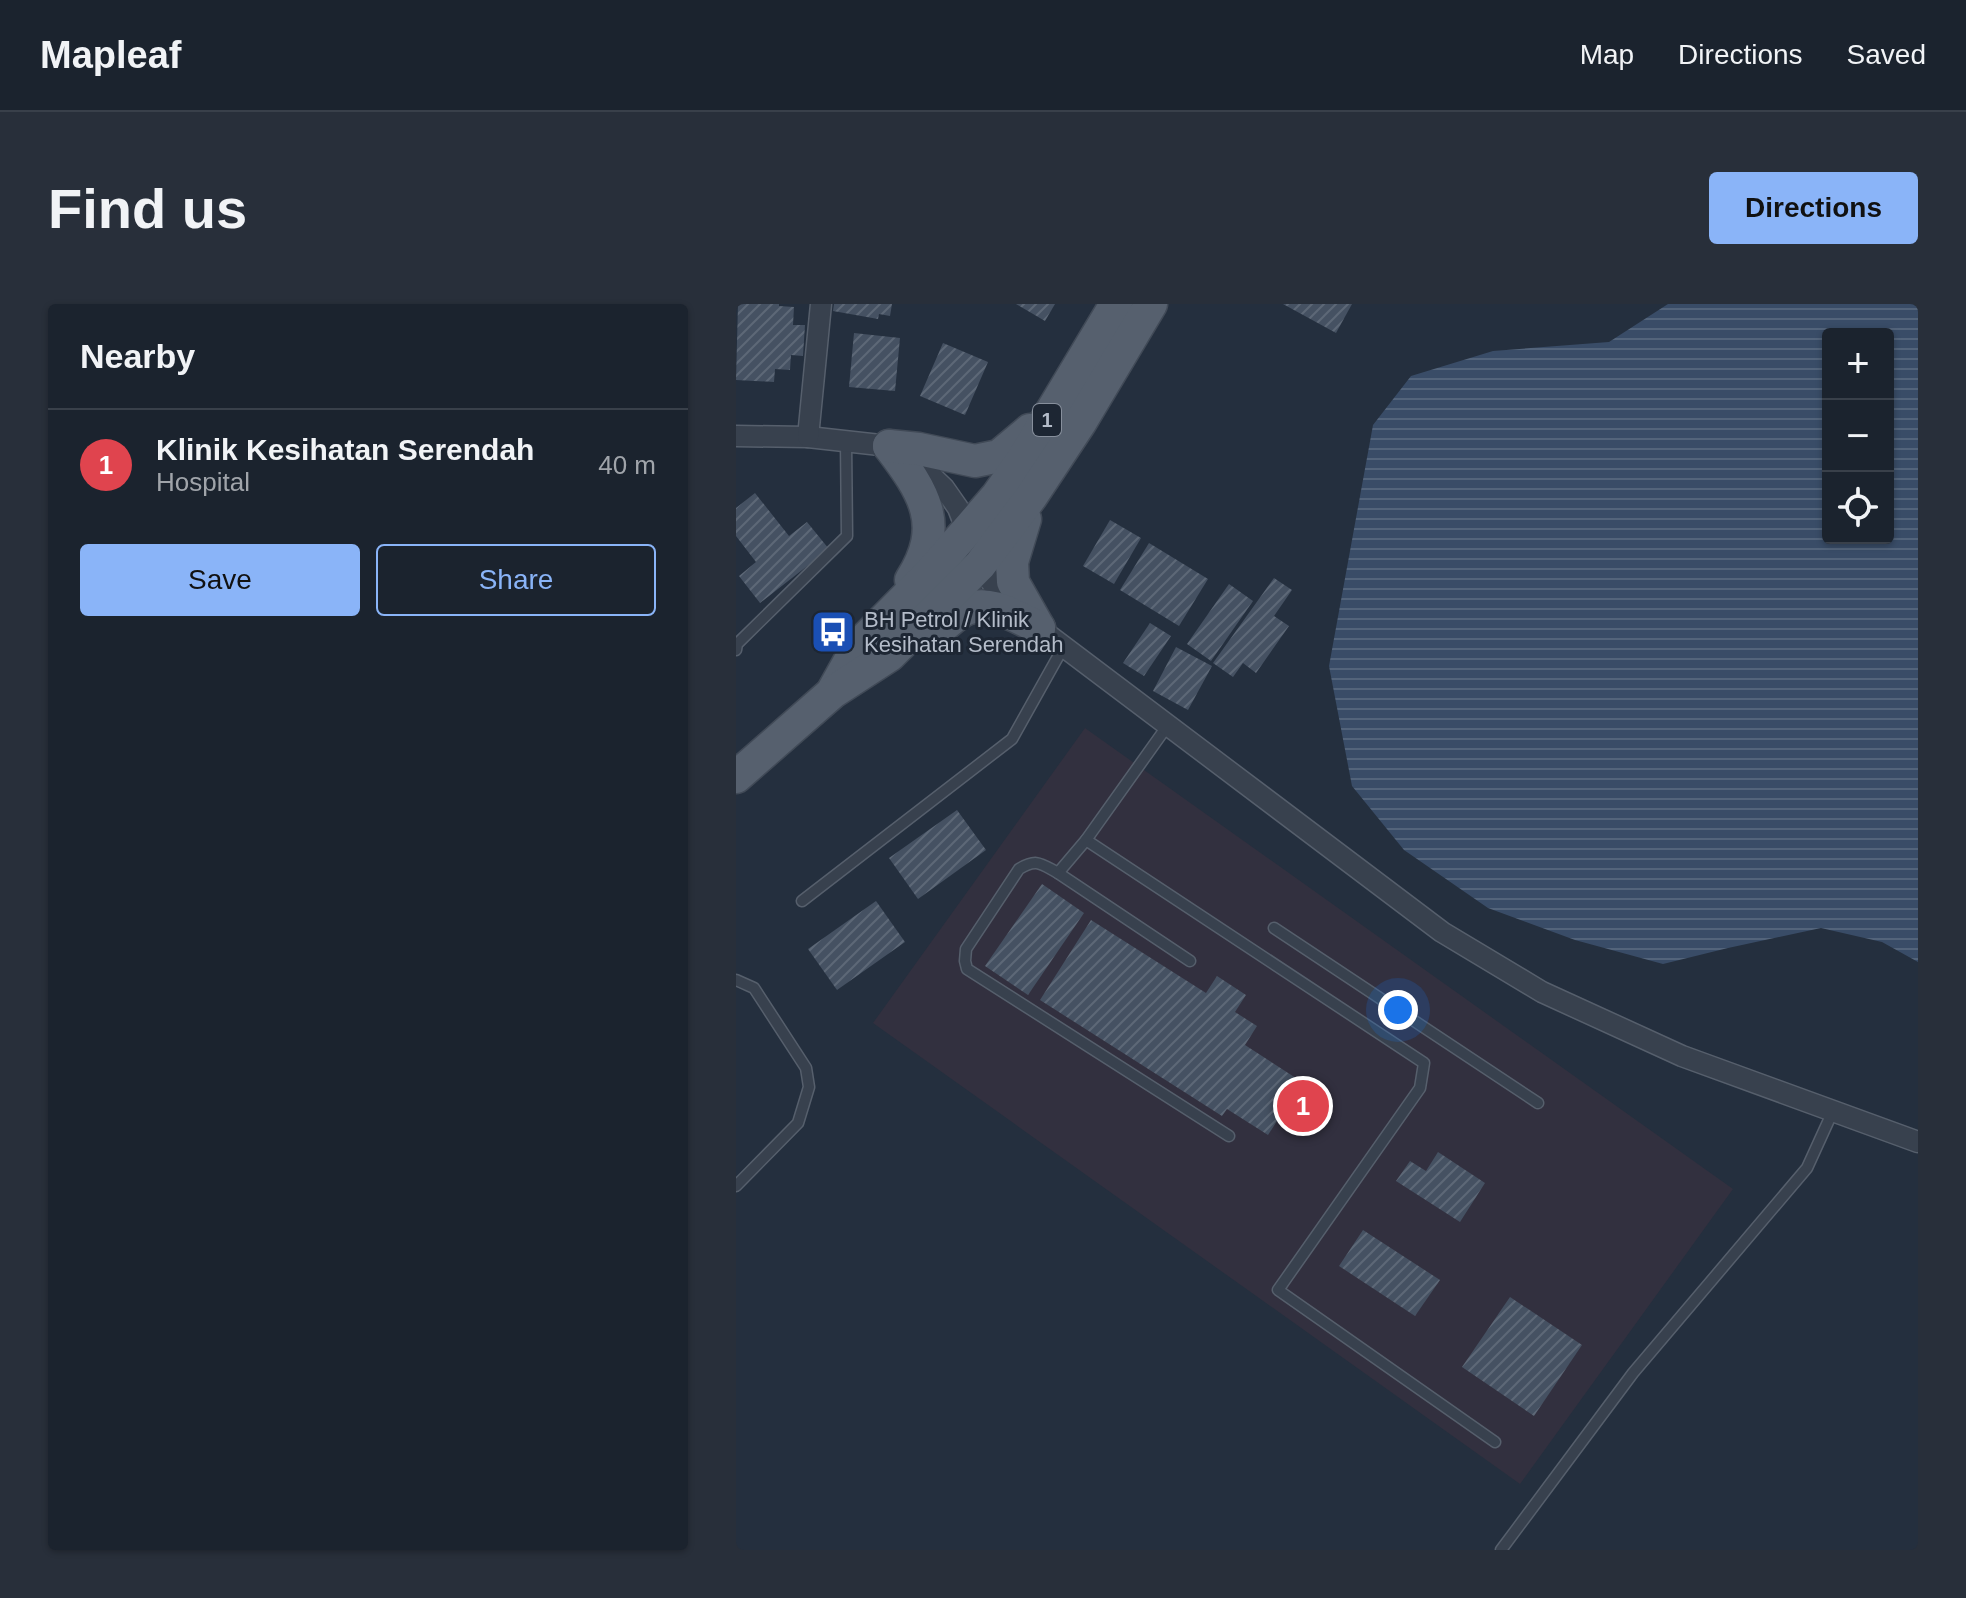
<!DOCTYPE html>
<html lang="en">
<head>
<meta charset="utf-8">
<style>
	body { margin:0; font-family:Arial,sans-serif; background:#282f3a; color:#f1f3f6 }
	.controls { position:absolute; right:24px; top:24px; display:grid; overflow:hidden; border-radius:8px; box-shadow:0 2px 6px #0004 }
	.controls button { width:72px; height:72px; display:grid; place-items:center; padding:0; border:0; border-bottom:2px solid #39404a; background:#1b232e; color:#f1f3f6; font:40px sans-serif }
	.you { position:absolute; left:662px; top:706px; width:28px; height:28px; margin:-20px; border:6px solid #fff; border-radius:50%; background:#1a73e8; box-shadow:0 0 0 12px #1a73e833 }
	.badge { display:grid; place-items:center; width:52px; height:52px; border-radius:50%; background:#8ab4f8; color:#fff; font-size:26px; font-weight:700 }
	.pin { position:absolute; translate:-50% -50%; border:4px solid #fff; box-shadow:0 2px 8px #0006 }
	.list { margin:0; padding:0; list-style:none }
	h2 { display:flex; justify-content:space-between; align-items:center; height:104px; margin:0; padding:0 32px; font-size:34px }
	h2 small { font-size:26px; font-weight:400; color:#a0a4aa }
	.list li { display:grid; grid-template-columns:52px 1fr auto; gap:24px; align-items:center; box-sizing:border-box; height:112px; padding:0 32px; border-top:2px solid #39404a }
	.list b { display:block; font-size:30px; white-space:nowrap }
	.list p { margin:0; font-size:26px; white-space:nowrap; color:#a0a4aa }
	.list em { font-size:26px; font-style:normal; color:#a0a4aa }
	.actions { display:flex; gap:16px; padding:24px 32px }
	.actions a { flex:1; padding:18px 0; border:2px solid #8ab4f8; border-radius:8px; text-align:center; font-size:28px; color:#8ab4f8 }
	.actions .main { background:#8ab4f8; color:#111 }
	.icon { flex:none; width:44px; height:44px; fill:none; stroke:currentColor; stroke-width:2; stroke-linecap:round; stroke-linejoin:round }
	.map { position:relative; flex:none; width:1182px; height:1246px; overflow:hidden; border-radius:8px }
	header { display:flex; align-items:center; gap:48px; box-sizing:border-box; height:112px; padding:0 40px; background:#1b232e; border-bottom:2px solid #39404a }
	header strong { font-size:38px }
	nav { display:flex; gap:44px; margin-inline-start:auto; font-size:28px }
	.intro { display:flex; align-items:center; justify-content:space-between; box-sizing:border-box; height:192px; padding:0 48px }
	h1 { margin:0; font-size:56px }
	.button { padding:20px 36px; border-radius:8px; background:#8ab4f8; color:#111; font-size:28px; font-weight:700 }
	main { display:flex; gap:48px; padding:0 48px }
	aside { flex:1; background:#1b232e; border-radius:8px; box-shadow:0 2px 6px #0004 }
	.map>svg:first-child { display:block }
	.medical { fill:#32303f }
	.water { fill:url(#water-rules); fill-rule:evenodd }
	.building { fill:url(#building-hatch) }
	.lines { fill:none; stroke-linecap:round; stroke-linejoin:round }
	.service-casing { stroke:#565f6c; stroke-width:13 }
	.minor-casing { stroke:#565f6c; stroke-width:23 }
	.primary-casing { stroke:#414a57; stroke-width:35 }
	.service { stroke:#38414e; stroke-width:10 }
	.minor { stroke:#38414e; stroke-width:20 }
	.primary { stroke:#56606e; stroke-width:32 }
	.labels { text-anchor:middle; stroke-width:6; stroke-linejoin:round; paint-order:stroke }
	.shield { fill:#1d2633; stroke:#878f9c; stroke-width:2 }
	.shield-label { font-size:20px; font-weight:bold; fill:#b4bcc9 }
	.poi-label { font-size:22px; fill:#b4bcc9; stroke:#1d2633; text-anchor:start }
</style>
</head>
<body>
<header>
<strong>Mapleaf</strong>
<nav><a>Map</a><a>Directions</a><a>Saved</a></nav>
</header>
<div class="intro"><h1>Find us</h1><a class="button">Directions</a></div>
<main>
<aside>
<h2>Nearby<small></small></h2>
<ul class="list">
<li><span class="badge" style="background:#e0444e">1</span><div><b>Klinik Kesihatan Serendah</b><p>Hospital</p></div><em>40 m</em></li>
</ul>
<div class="actions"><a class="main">Save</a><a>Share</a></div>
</aside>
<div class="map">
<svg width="1182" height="1246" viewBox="0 0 1182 1246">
	<defs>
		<pattern id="water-rules" width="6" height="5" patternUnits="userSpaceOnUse" patternTransform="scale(2)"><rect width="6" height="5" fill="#394c67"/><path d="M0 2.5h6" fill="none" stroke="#53647b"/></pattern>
		<pattern id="building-hatch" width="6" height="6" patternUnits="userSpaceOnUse" patternTransform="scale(2)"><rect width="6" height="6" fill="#455162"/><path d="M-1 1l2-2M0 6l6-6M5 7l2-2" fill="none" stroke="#5d6877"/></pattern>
	</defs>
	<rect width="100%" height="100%" fill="#242f3e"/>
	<polygon class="medical" points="349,424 997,885 784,1180 137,719"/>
	<path class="water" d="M932,0H1182V658L1146,638L1085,624L992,644L927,660L839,636L752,604L668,546L616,482L593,362L637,121L675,72L757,47L873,38ZM1092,30H1152V234H1092Z"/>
	<g class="building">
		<polygon points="2,0 43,0 43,2 58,3 57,21 69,21 67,52 55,51 54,66 39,65 38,78 0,76"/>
		<polygon points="98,0 156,0 154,12 143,10 142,15 97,7"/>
		<polygon points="280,0 319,0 309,17"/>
		<polygon points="547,0 616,0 600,29"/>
		<polygon points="118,29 164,34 159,87 113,83"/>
		<polygon points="207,39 252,58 229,111 184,92"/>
		<polygon points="19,189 53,232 71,218 93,245 24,299 3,272 20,258 0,232 0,204"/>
		<polygon points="374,216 405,234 378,280 347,262"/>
		<polygon points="413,239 472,275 443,322 384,286"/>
		<polygon points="538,274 556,286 538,312 553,322 520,369 507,359 497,373 477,359"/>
		<polygon points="493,280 517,297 475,357 451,340"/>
		<polygon points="414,319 435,332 408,372 387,359"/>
		<polygon points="440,343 476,362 452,406 417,387"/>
		<polygon points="221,506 250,546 182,595 153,554"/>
		<polygon points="306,580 348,609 292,691 249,662"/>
		<polygon points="140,597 169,638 101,686 72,645"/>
		<polygon points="355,616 470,689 481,672 510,691 499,708 521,722 509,741 566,778 532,831 491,805 486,812 304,696"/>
		<polygon points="702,848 749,879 724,918 660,877 674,857 690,867"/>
		<polygon points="627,926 704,976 679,1012 603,962"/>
		<polygon points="774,993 846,1041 798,1112 726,1063"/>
	</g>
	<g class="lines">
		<g class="service-casing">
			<g id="service">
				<polyline points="0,346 1,340 111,232 110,138"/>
				<polyline points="350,536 688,759 684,784 542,986 759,1138"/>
				<polyline points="322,569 350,536 432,421"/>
				<polyline points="66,597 276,435 328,342"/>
				<polyline points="538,624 802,799"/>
				<path d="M454,657L322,569C305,560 301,554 283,565L230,645L229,657L231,665L493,832"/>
				<polyline points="0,676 18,684 70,764 73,783 62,819 0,882"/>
				<polyline points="765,1246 897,1069 1071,864 1097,807"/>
			</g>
		</g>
		<g class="minor-casing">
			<g id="minor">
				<polyline points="0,132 72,133 153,142 186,163 208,184 222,204 244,261 256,279 303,324 706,628 806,688 946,752 1182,838"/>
				<polyline points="72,133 85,0"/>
			</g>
		</g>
		<g class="primary-casing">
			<g id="primary">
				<path d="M153,142C188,188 210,221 175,276"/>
				<polyline points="153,142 183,145 239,157 263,152 294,126"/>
				<polyline points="289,215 276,258 277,278 303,324"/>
				<path d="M199,328C208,322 216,314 225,308C250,292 281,313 303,324"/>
				<polyline points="98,385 122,342 195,268 261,192 287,155 380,0"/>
				<polyline points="0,473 97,388 154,351 244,261 295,193 344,119 415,0"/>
			</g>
		</g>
		<use href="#service" class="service"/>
		<use href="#minor" class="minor"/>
		<use href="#primary" class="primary"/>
	</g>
	<defs>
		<g id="bus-square" transform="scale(2.3)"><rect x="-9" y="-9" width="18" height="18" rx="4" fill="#1a4fb4" stroke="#1d2633"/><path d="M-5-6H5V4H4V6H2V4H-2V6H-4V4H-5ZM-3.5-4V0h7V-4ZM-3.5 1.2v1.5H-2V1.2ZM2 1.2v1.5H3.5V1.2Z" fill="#fff"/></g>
	</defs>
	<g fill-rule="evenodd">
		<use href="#bus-square" x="97" y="328"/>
	</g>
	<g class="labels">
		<rect class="shield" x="297" y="100" width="28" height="32" rx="6"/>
		<g class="shield-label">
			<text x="311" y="123">1</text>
		</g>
		<g class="poi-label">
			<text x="128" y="323">BH Petrol / Klinik<tspan x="128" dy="25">Kesihatan Serendah</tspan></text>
		</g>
	</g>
</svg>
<div class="controls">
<button>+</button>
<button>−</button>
<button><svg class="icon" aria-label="locate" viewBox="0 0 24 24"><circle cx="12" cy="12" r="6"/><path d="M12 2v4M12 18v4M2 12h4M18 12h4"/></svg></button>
</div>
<div class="you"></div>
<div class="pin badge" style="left:567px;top:802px;background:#e0444e">1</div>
</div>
</main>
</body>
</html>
